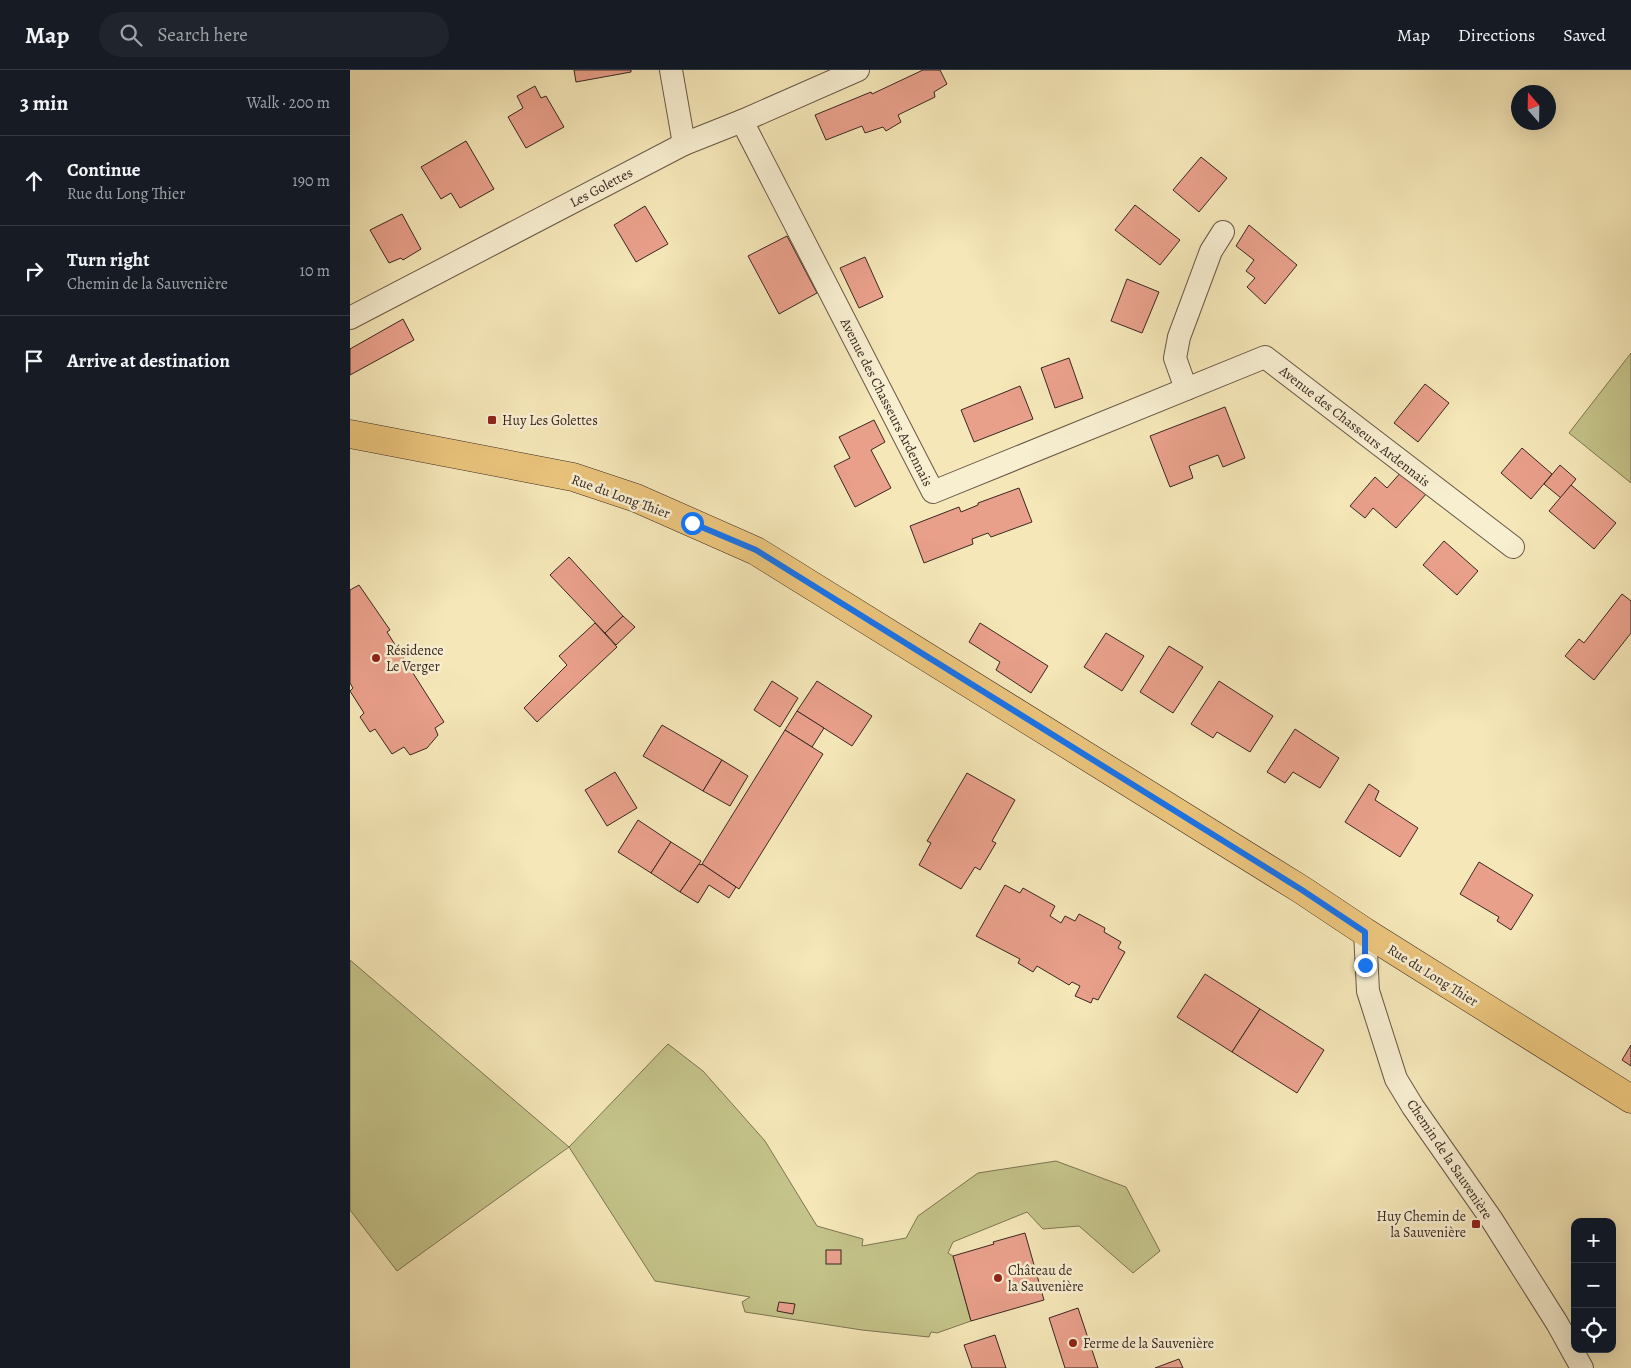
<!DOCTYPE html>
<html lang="en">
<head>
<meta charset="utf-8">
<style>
	body { margin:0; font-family:Alegreya,serif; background:#20242c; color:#f1f3f6 }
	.controls { position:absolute; right:15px; bottom:15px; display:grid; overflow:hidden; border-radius:10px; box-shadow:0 5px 20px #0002 }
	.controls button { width:45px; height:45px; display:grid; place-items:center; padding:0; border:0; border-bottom:1px solid #363941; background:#171b24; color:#f1f3f6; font:25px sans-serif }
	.compass { position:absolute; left:1161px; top:15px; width:45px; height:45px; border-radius:50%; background:#171b24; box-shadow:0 5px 20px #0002; rotate:340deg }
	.stop { position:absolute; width:15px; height:15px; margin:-11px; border:4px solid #1a73e8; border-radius:50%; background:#fff }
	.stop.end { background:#1a73e8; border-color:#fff; box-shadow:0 1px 5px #0008 }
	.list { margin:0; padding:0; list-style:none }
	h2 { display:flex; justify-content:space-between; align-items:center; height:65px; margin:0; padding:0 20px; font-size:21px }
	h2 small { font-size:16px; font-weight:400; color:#9ea1a6 }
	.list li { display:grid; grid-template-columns:32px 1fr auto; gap:15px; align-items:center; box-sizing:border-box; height:90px; padding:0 20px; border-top:1px solid #363941 }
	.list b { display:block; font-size:19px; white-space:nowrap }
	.list p { margin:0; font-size:16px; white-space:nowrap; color:#9ea1a6 }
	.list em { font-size:16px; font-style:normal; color:#9ea1a6 }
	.icon { flex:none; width:28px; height:28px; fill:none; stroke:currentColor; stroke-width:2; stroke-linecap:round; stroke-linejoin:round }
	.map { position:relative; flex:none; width:1281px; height:1298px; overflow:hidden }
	header { display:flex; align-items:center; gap:30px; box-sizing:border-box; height:70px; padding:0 25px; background:#171b24; border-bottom:1px solid #363941 }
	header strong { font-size:24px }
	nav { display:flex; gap:28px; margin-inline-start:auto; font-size:18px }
	.search { width:350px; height:45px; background:#20242c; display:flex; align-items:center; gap:12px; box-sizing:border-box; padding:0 18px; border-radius:28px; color:#9ea1a6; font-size:19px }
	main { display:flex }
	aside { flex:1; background:#171b24 }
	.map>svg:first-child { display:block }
	.green { fill:#c4c389; stroke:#7e7554 }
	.building { fill:#e9a08b; stroke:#392720 }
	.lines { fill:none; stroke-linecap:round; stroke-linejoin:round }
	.minor-casing { stroke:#685746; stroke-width:24 }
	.primary-casing { stroke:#392720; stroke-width:29 }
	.minor { stroke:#f8efd1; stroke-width:22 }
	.primary { stroke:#eac47c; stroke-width:28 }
	.route { stroke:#1a73e8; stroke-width:6 }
	.poi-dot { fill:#8f2418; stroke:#f8efd1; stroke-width:2 }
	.labels { text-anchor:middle; stroke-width:5; stroke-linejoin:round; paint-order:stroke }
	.street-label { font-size:14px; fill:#392720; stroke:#f8efd1 }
	.poi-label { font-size:14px; fill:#392720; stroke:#f8efd1; text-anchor:start }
</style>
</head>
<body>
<header>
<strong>Map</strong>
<div class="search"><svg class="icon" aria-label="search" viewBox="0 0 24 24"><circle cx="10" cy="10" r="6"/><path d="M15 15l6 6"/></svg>Search here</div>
<nav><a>Map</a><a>Directions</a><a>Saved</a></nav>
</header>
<main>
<aside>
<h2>3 min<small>Walk · 200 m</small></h2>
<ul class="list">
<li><svg class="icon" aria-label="ahead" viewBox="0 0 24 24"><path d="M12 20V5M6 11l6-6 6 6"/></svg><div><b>Continue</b><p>Rue du Long Thier</p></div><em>190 m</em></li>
<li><svg class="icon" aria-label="right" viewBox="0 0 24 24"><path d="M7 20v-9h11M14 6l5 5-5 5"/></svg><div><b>Turn right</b><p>Chemin de la Sauvenière</p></div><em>10 m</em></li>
<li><svg class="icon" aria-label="arrive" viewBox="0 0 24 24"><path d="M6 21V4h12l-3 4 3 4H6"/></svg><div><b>Arrive at destination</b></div></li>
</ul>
</aside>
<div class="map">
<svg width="1281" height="1298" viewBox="0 0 1281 1298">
	<rect width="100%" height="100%" fill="#f5e7b8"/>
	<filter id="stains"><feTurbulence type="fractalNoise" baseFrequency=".004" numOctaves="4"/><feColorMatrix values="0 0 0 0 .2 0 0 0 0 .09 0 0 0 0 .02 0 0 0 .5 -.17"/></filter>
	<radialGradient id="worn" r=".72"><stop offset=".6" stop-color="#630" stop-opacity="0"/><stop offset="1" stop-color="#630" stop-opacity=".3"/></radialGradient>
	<g class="green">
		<polygon points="1281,283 1281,413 1219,363"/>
		<polygon points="0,890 219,1077 318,974 353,1001 415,1071 467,1156 513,1169 512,1176 556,1168 568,1146 628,1103 706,1091 776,1117 810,1181 783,1203 729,1156 693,1159 677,1142 603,1172 598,1183 603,1186 621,1251 587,1263 581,1262 579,1267 512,1260 395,1242 392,1232 400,1227 305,1211 219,1077 47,1201 0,1140"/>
	</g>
	<g class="building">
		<polygon points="224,0 281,0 281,2 226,12"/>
		<polygon points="573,0 590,0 597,14 584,22 585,27 548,45 551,52 536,61 533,57 515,63 512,56 476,70 465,45 521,22 522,24"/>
		<polygon points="185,16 191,28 196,26 214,57 176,78 158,47 173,38 167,26"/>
		<polygon points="116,71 144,119 110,138 101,123 91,129 71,97"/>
		<polygon points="851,87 877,108 849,142 823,120"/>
		<polygon points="785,135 830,170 810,195 765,160"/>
		<polygon points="295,136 318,174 286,192 264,155"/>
		<polygon points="52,144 71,179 53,190 51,188 39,193 20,160"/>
		<polygon points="899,155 947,195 915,234 897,217 905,208 896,201 904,190 886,176"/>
		<polygon points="437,166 467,223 429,244 398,186"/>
		<polygon points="515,187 533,227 509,238 490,198"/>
		<polygon points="777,209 809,222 792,263 761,251"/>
		<polygon points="53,249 64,270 0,305 0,279"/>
		<polygon points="719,288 733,328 705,338 691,298"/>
		<polygon points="1075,314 1099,333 1068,372 1044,353"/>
		<polygon points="670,316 683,349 624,372 611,340"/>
		<polygon points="875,337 895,388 873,397 868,385 839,396 843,408 820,417 800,366"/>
		<polygon points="524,350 535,372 521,380 541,418 505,437 484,396 500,388 489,367"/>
		<polygon points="1172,378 1202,404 1181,429 1151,403"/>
		<polygon points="1210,395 1226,409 1211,428 1194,414"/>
		<polygon points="1052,401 1077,423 1046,458 1023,438 1015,448 1000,436 1025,407 1037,418"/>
		<polygon points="1221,415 1266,453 1244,479 1199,441"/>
		<polygon points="669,418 682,452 641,467 638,463 622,469 623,474 574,493 560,456 609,437 611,442 628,435 628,433"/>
		<polygon points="1094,471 1128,501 1107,525 1073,495"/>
		<polygon points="219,487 273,546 255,563 200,505"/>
		<polygon points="9,515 40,560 37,562 94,652 85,658 88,665 77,678 60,685 54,677 42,684 25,659 20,662 10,647 14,643 0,621 3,618 0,613 0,520"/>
		<polygon points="1272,524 1281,531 1281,563 1244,610 1215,586 1229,569 1234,573"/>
		<polygon points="273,546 285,557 266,575 255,563"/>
		<polygon points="245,553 267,577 187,652 174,638 217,595 209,586"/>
		<polygon points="630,553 698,596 681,623 646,600 650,592 619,572"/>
		<polygon points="756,563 794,586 772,621 734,597"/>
		<polygon points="819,576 853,597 823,643 790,622"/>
		<polygon points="422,611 448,628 430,657 404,640"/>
		<polygon points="467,611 522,646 502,676 447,641"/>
		<polygon points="869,611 923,646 900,682 867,662 863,668 841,654"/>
		<polygon points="447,641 474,658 462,677 435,660"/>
		<polygon points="312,655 372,690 353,721 293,686"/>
		<polygon points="945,659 989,688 970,718 943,702 935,713 917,702"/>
		<polygon points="435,660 473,684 389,819 352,794"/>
		<polygon points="372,690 398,706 380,736 353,721"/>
		<polygon points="265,702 287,738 257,756 235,720"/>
		<polygon points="617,703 665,730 642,771 646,773 630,800 625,797 611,819 569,795 581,773 577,771"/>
		<polygon points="1019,714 1029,721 1025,730 1068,758 1050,787 995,752"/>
		<polygon points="288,750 321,772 301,803 268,782"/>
		<polygon points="321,772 351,791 330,822 301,803"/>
		<polygon points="1129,792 1183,825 1161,860 1147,851 1149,847 1110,824"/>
		<polygon points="349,794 351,795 352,794 386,817 379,828 359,815 348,833 330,822"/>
		<polygon points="655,815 670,823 673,818 705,836 700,846 711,853 715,846 725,851 729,844 755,858 754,862 771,872 768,878 775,882 748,930 743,928 741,933 725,926 730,916 722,912 719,915 687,896 683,902 668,893 670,889 626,866"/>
		<polygon points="855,904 910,939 882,982 827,947"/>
		<polygon points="910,939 974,980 947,1023 882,982"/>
		<polygon points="1281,975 1281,996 1272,990"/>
		<polygon points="675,1163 694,1230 621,1251 603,1186 644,1174 643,1172"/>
		<rect x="476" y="1180" width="15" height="14"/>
		<polygon points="429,1232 445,1234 443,1244 427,1241"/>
		<polygon points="728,1238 748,1298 715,1298 699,1248"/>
		<polygon points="645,1265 656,1298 622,1298 614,1275"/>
		<polygon points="829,1289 833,1298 805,1298"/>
	</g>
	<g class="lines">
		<g class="minor-casing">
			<g id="minor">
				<polyline points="321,0 334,74"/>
				<polyline points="392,51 583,422 915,287 1163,477"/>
				<polyline points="0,248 334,74 392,51 508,0"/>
				<polyline points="836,319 825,288 829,267 861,181 873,162"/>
				<polyline points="1015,862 1018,921 1046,1009 1063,1037 1142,1150 1207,1253 1232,1298"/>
			</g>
		</g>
		<g class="primary-casing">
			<polyline id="primary" points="0,364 223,407 286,428 406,481 952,820 1015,862 1281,1029"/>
		</g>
		<use href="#minor" class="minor"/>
		<use href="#primary" class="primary"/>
	</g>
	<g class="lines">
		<polyline class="route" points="342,453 406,480 952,820 1015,862 1015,895"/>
	</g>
	<g class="poi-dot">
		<rect x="137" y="345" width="10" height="10" rx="2.5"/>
		<circle cx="26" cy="588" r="5"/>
		<rect x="1121" y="1149" width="10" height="10" rx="2.5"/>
		<circle cx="648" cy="1208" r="5"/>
		<circle cx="723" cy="1273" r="5"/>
	</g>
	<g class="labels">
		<g class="street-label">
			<text transform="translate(251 117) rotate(-28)" y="5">Les Golettes</text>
			<text transform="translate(537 332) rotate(63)" y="5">Avenue des Chasseurs Ardennais</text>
			<text transform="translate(1005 356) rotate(38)" y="5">Avenue des Chasseurs Ardennais</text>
			<text transform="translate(271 426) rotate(20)" y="5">Rue du Long Thier</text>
			<text transform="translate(1083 905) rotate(32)" y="5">Rue du Long Thier</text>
			<text transform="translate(1100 1089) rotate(56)" y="5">Chemin de la Sauvenière</text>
		</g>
		<g class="poi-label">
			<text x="152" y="355">Huy Les Golettes</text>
			<text x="36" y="585">Résidence<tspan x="36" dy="16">Le Verger</tspan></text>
			<text x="1116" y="1151" text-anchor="end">Huy Chemin de<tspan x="1116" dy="16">la Sauvenière</tspan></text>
			<text x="658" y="1205">Château de<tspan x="658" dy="16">la Sauvenière</tspan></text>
			<text x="733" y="1278">Ferme de la Sauvenière</text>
		</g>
	</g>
	<rect width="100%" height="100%" filter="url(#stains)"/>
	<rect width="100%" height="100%" fill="url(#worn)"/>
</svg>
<div class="controls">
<button>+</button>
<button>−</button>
<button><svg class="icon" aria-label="locate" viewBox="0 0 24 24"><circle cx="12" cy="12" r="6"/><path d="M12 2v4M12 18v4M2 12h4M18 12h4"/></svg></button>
</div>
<svg class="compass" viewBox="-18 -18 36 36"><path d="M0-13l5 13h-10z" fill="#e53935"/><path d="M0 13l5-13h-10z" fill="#9ea1a6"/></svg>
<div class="stop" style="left:342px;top:453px"></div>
<div class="stop end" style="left:1015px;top:895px"></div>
</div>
</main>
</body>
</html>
